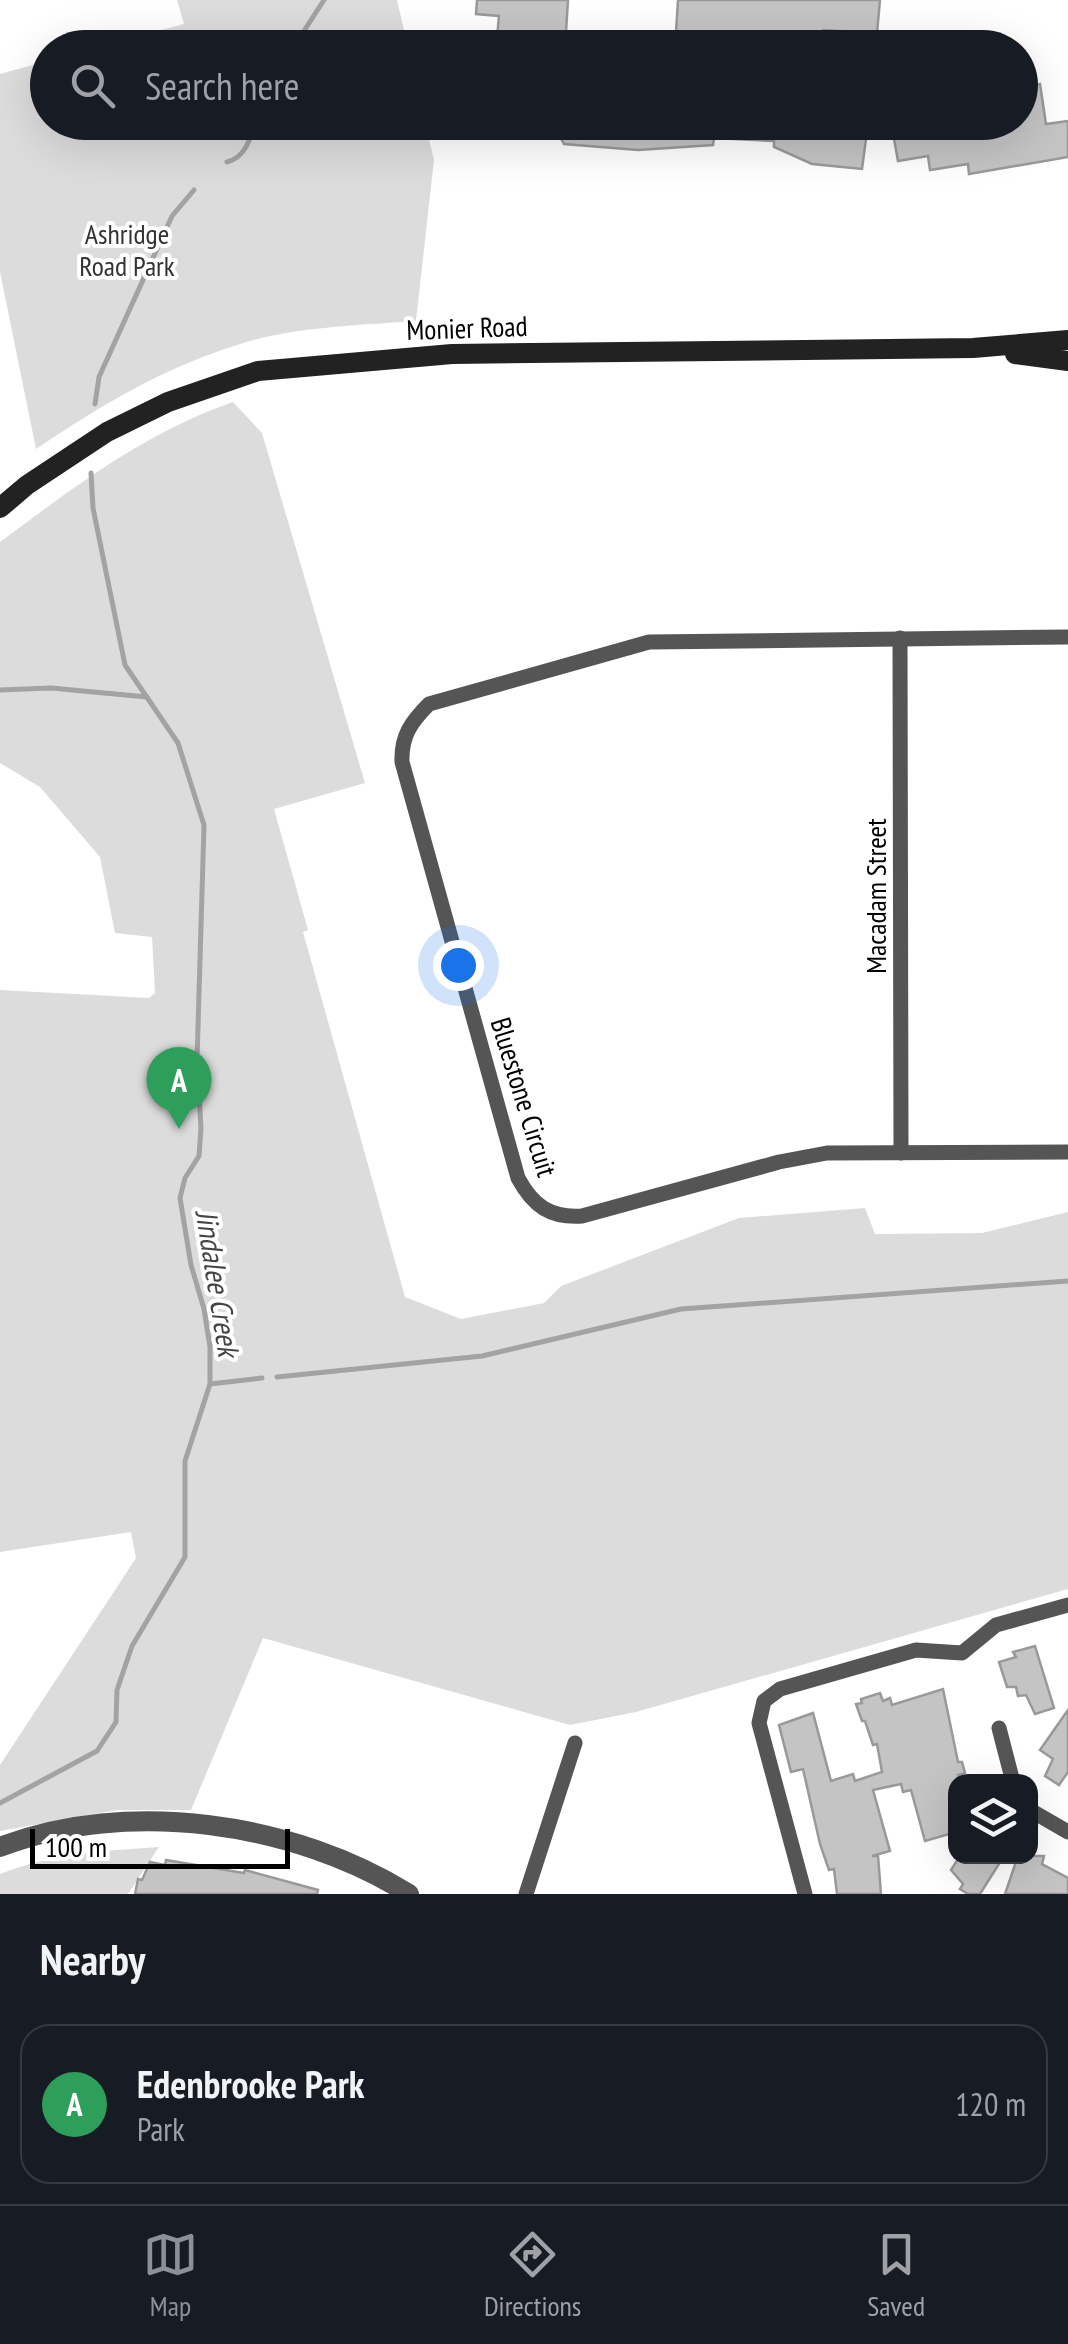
<!DOCTYPE html>
<html lang="en">
<head>
<meta charset="utf-8">
<style>
	body { margin:0; font-family:"PT Sans Narrow",sans-serif; background:#242831; color:#f1f3f6 }
	.controls { position:absolute; right:30px; bottom:30px; display:grid; overflow:hidden; border-radius:20px; box-shadow:0 10px 40px #0002 }
	.controls button { width:90px; height:90px; display:grid; place-items:center; padding:0; border:0; border-bottom:2px solid #363941; background:#171b24; color:#f1f3f6; font:50px sans-serif }
	.scale { position:absolute; left:30px; bottom:25px; width:260px; box-sizing:border-box; padding-left:10px; border:5px solid #000; border-top:0; font-size:28px; line-height:35px; white-space:nowrap; color:#000; -webkit-text-stroke:8px #fff; paint-order:stroke }
	.you { position:absolute; left:458px; top:965px; width:35px; height:35px; margin:-25px; border:8px solid #fff; border-radius:50%; background:#1a73e8; box-shadow:0 0 0 15px #1a73e833 }
	.badge { display:grid; place-items:center; width:65px; height:65px; border-radius:50%; background:#8c9099; color:#fff; font-size:32px; font-weight:700 }
	.pin { position:absolute; translate:-50% -82px; filter:drop-shadow(0 2px 5px #0008) }
	.pin::after { content:''; position:absolute; top:52px; width:35px; height:30px; background:inherit; clip-path:polygon(0 0,100% 0,50% 100%) }
	.list { margin:0; padding:0; list-style:none }
	h2 { display:flex; justify-content:space-between; align-items:center; height:130px; margin:0; padding:0 40px; font-size:42px }
	h2 small { font-size:32px; font-weight:400; color:#9ea1a6 }
	.list li { display:grid; grid-template-columns:65px 1fr auto; gap:30px; align-items:center; box-sizing:border-box; height:160px; margin:0 20px 20px; padding:0 20px; border:2px solid #363941; border-radius:30px }
	.list b { display:block; font-size:38px; white-space:nowrap }
	.list p { margin:0; font-size:32px; white-space:nowrap; color:#9ea1a6 }
	.list em { font-size:32px; font-style:normal; color:#9ea1a6 }
	.icon { flex:none; width:55px; height:55px; fill:none; stroke:currentColor; stroke-width:2; stroke-linecap:round; stroke-linejoin:round }
	.map { position:relative; flex:none; width:1068px; height:1894px; overflow:hidden }
	.search { position:absolute; background:#171b24; box-shadow:0 10px 40px #0002; left:30px; right:30px; top:30px; height:110px; display:flex; align-items:center; gap:25px; box-sizing:border-box; padding:0 35px; border-radius:55px; color:#9ea1a6; font-size:38px }
	.sheet { height:310px; background:#171b24 }
	nav { display:flex; justify-content:space-around; align-items:center; box-sizing:border-box; height:140px; border-top:2px solid #363941; background:#171b24; font-size:28px; color:#9ea1a6 }
	nav a { display:grid; justify-items:center; gap:5px }
	nav .on { color:#8c9099 }
	.map>svg:first-child { display:block }
	.green { fill:#dcdcdc }
	.lines { fill:none; stroke-linecap:round; stroke-linejoin:round }
	.stream { stroke:#a3a3a3; stroke-width:5 }
	.building { fill:#c4c4c4; stroke:#999; stroke-width:2.5 }
	.minor { stroke:#555; stroke-width:15 }
	.tertiary { stroke:#555; stroke-width:20 }
	.secondary { stroke:#222; stroke-width:20 }
	.labels { text-anchor:middle; stroke-width:8; stroke-linejoin:round; paint-order:stroke }
	.park-label { font-size:28px; fill:#333; stroke:#fff }
	.street-label { font-size:28px; fill:#000; stroke:#fff }
	.water-label { font-size:30px; font-style:italic; fill:#444; stroke:#fff }
</style>
</head>
<body>
<div class="map">
<svg width="1068" height="1894" viewBox="0 0 1068 1894">
	<rect width="100%" height="100%" fill="#fff"/>
	<g class="green">
		<polygon points="177,0 397,0 408,47 97,47 184,24"/>
		<path d="M47,61L48,122L425,123L434,160L416,321C362,325 292,327 240,344C161,369 105,403 36,449L0,272V74Z"/>
		<path d="M233,402L262,433L365,783L274,809L308,930L303,932L405,1297L461,1319L544,1303L561,1286L739,1218L865,1208L875,1234L982,1233L1068,1212V1589L636,1712L570,1725L263,1638L191,1810H117L0,1831V1765L136,1558L131,1532L0,1552V990L149,998L155,993L152,937L115,933L100,857L40,787L0,763V542C74,487 146,432 233,402Z"/>
		<path d="M159,1847L128,1894H0V1874C54,1853 102,1851 159,1847Z"/>
	</g>
	<g class="lines">
		<g class="stream">
			<polyline points="286,48 304,31 324,0"/>
			<path d="M227,162C244,158 252,139 253,122"/>
			<polyline points="95,404 99,377 172,216 194,190"/>
			<polyline points="0,690 51,688 147,697"/>
			<polyline points="277,1377 482,1356 681,1309 1068,1281"/>
			<polyline points="210,1384 262,1378"/>
			<polyline points="0,1803 97,1751 116,1722 117,1690 132,1646 185,1557 185,1461 210,1384 210,1347 204,1309 191,1265 180,1198 185,1178 199,1156 201,1128 197,1061 204,825 178,743 125,665 93,508 91,473"/>
		</g>
	</g>
	<g class="building">
		<polygon points="477,0 568,0 565,48 496,48 499,16 476,14"/>
		<polygon points="678,0 880,0 877,33 823,30 822,48 675,48"/>
		<polygon points="1040,84 1046,124 1068,121 1068,157 969,174 968,164 930,170 928,156 898,161 891,122 1020,122 1020,87"/>
		<polygon points="552,122 847,122 868,124 862,169 812,164 774,147 774,141 714,138 713,145 638,150 564,144"/>
		<polygon points="1035,1646 1054,1708 1035,1714 1026,1695 1018,1696 1016,1687 1007,1687 999,1662 1016,1657 1013,1652"/>
		<polygon points="943,1689 958,1762 962,1762 965,1773 958,1775 960,1781 956,1782 956,1832 925,1841 911,1790 903,1792 901,1784 873,1790 890,1851 872,1856 878,1856 881,1894 837,1894 834,1869 829,1870 820,1844 803,1769 791,1772 779,1725 813,1713 831,1781 853,1774 855,1781 882,1772 877,1744 873,1745 865,1721 862,1721 856,1704 862,1703 861,1699 880,1693 883,1701 890,1698 892,1705"/>
		<polygon points="1068,1710 1068,1772 1059,1785 1045,1776 1053,1759 1040,1750"/>
		<polygon points="960,1856 1004,1856 980,1894 968,1894 960,1889 963,1884 951,1870"/>
		<polygon points="1018,1856 1044,1856 1042,1864 1068,1878 1068,1894 1005,1894"/>
		<polygon points="166,1860 244,1873 245,1870 318,1890 317,1894 135,1894 138,1879 142,1880 150,1862 165,1865"/>
	</g>
	<g class="lines">
		<g class="minor">
			<path d="M1068,637L649,642L429,704C411,722 401,736 402,762L518,1178C533,1206 550,1218 582,1216L779,1162L827,1153L1068,1152"/>
			<polyline points="900,638 901,1153"/>
			<polyline points="999,1728 1013,1782"/>
			<polyline points="1030,1810 1068,1832"/>
			<polyline points="526,1894 575,1743"/>
			<polyline points="805,1894 759,1723 764,1701 780,1689 916,1650 962,1653 996,1625 1068,1605"/>
		</g>
		<path class="tertiary" d="M0,1847C128,1798 294,1822 409,1894"/>
		<g class="secondary">
			<polyline points="1015,354 1068,361"/>
			<polyline points="0,508 27,485 107,432 168,402 258,371 452,354 973,348 1068,340"/>
		</g>
	</g>
	<g class="labels">
		<g class="park-label">
			<text x="127" y="244">Ashridge<tspan x="127" dy="32">Road Park</tspan></text>
		</g>
		<g class="street-label">
			<text transform="translate(467 328) rotate(-2)" y="10">Monier Road</text>
			<text transform="translate(876 896) rotate(-90)" y="10">Macadam Street</text>
			<text transform="translate(524 1097) rotate(73)" y="10">Bluestone Circuit</text>
		</g>
		<g class="water-label">
			<text transform="translate(217 1283) rotate(81)" y="10">Jindalee Creek</text>
		</g>
	</g>
</svg>
<div class="controls">
<button><svg class="icon" aria-label="layers" viewBox="0 0 24 24"><path d="M12 4l9 5-9 5-9-5zM3 14l9 5 9-5"/></svg></button>
</div>
<div class="scale">100 m</div>
<div class="you"></div>
<div class="pin badge" style="left:179px;top:1129px;background:#2e9e5b">A</div>
<div class="search"><svg class="icon" aria-label="search" viewBox="0 0 24 24"><circle cx="10" cy="10" r="6"/><path d="M15 15l6 6"/></svg>Search here</div>
</div>
<section class="sheet">
<h2>Nearby<small></small></h2>
<ul class="list">
<li><span class="badge" style="background:#2e9e5b">A</span><div><b>Edenbrooke Park</b><p>Park</p></div><em>120 m</em></li>
</ul>
</section>
<nav>
<a class="on"><svg class="icon" aria-label="map" viewBox="0 0 24 24"><path d="M3 6l6-2 6 2 6-2v14l-6 2-6-2-6 2zM9 4v14M15 6v14"/></svg>Map</a>
<a><svg class="icon" aria-label="directions" viewBox="0 0 24 24"><path d="M12 3l9 9-9 9-9-9zM9 14v-3h6M13 9l2 2-2 2"/></svg>Directions</a>
<a><svg class="icon" aria-label="saved" viewBox="0 0 24 24"><path d="M7 4h10v16l-5-4-5 4z"/></svg>Saved</a>
</nav>
</body>
</html>
